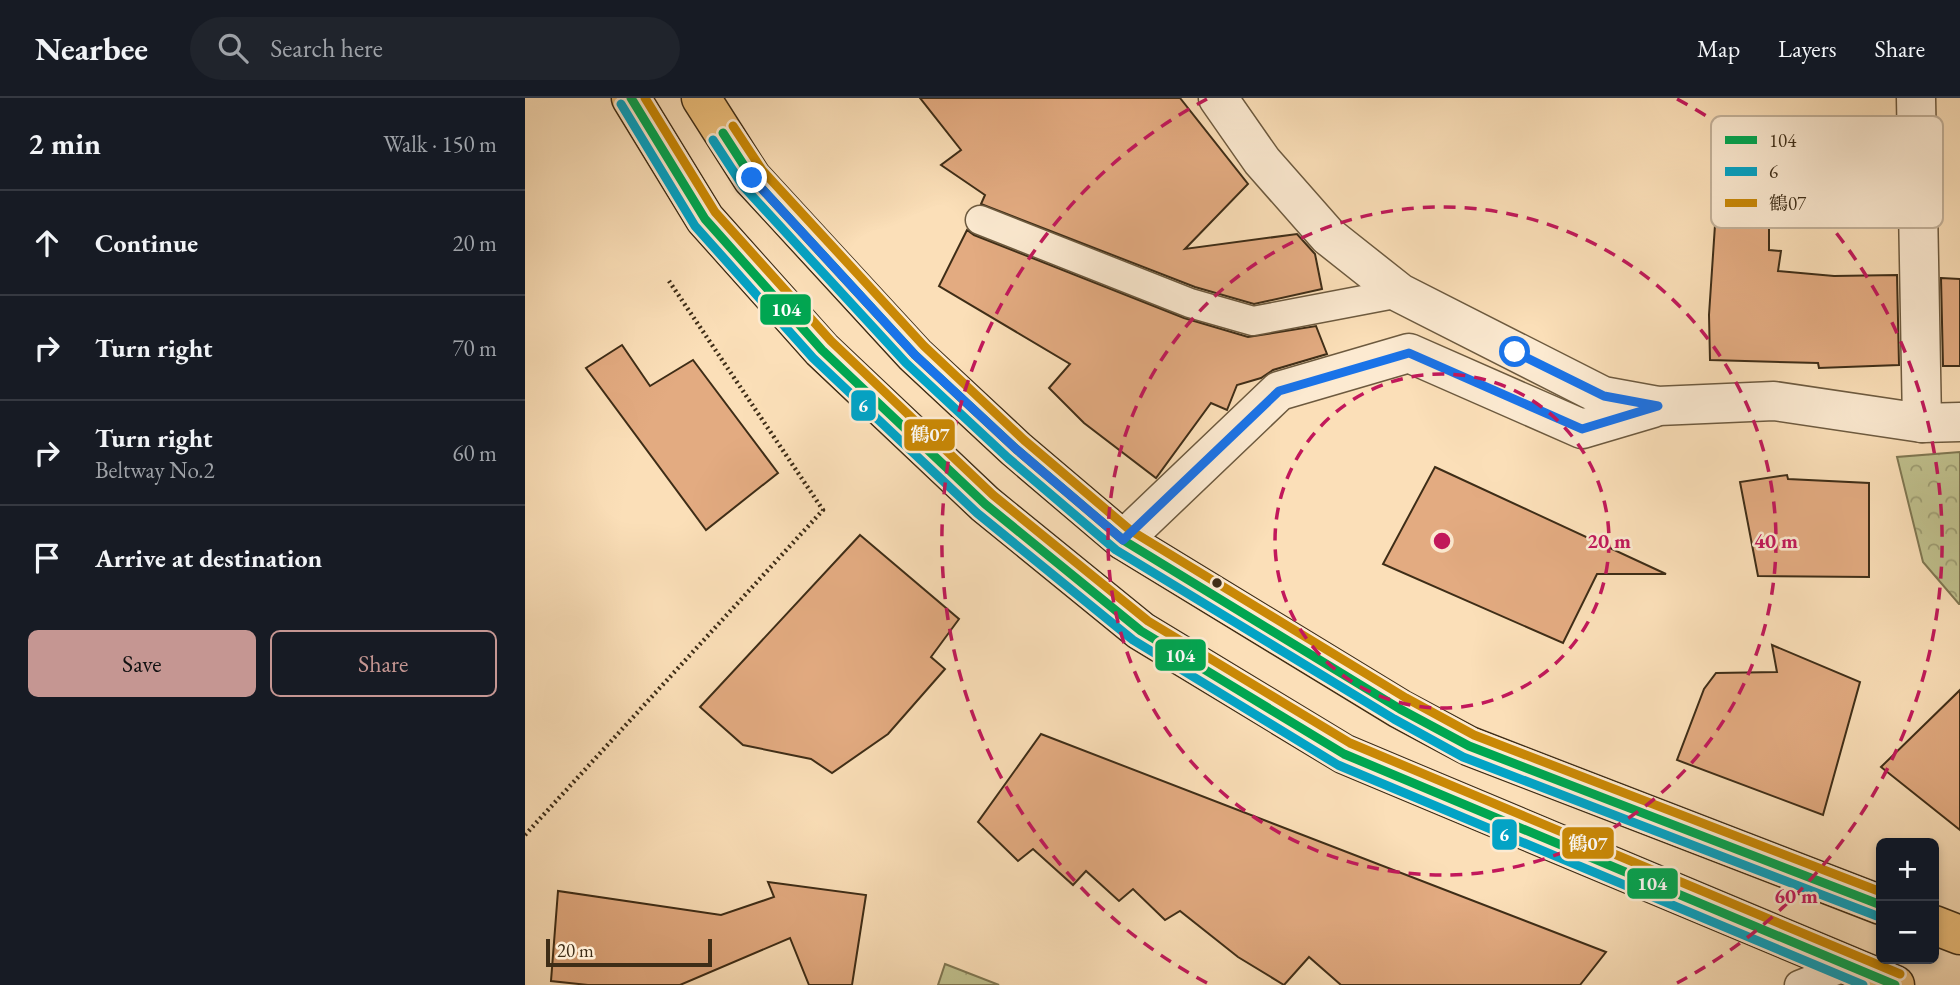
<!DOCTYPE html>
<html lang="en">
<head>
<meta charset="utf-8">
<style>
	body { margin:0; font-family:"EB Garamond","Noto Serif JP",serif; background:#20242c; color:#f1f3f6 }
	.controls { position:absolute; right:21px; bottom:21px; display:grid; overflow:hidden; border-radius:10px; box-shadow:0 4px 10px #0003 }
	.controls button { width:63px; height:63px; display:grid; place-items:center; padding:0; border:0; border-bottom:2px solid #363941; background:#171b24; color:#f1f3f6; font:35px sans-serif }
	.scale { position:absolute; left:21px; bottom:18px; width:166px; box-sizing:border-box; padding-left:7px; border:4px solid #3e2d17; border-top:0; font-size:19px; line-height:24px; white-space:nowrap; color:#3e2d17; -webkit-text-stroke:5px #fcead1; paint-order:stroke }
	.stop { position:absolute; width:21px; height:21px; margin:-16px; border:5px solid #1a73e8; border-radius:50%; background:#fff }
	.stop.end { background:#1a73e8; border-color:#fff; box-shadow:0 2px 7px #0008 }
	.list { margin:0; padding:0; list-style:none }
	h2 { display:flex; justify-content:space-between; align-items:center; height:91px; margin:0; padding:0 28px; font-size:30px }
	h2 small { font-size:23px; font-weight:400; color:#9ea1a6 }
	.list li { display:grid; grid-template-columns:46px 1fr auto; gap:21px; align-items:center; box-sizing:border-box; height:105px; padding:0 28px; border-top:2px solid #363941 }
	.list b { display:block; font-size:26px; white-space:nowrap }
	.list p { margin:0; font-size:23px; white-space:nowrap; color:#9ea1a6 }
	.list em { font-size:23px; font-style:normal; color:#9ea1a6 }
	.actions { display:flex; gap:14px; padding:21px 28px }
	.actions a { flex:1; padding:16px 0; border:2px solid #c59692; border-radius:10px; text-align:center; font-size:24px; color:#c59692 }
	.actions .main { background:#c59692; color:#111 }
	.icon { flex:none; width:38px; height:38px; fill:none; stroke:currentColor; stroke-width:2; stroke-linecap:round; stroke-linejoin:round }
	.map { position:relative; flex:none; width:1435px; height:887px; overflow:hidden }
	header { display:flex; align-items:center; gap:42px; box-sizing:border-box; height:98px; padding:0 35px; background:#171b24; border-bottom:2px solid #363941 }
	header strong { font-size:33px }
	nav { display:flex; gap:38px; margin-inline-start:auto; font-size:24px }
	.search { width:490px; height:63px; background:#20242c; display:flex; align-items:center; gap:18px; box-sizing:border-box; padding:0 24px; border-radius:38px; color:#9ea1a6; font-size:26px }
	main { display:flex }
	aside { flex:1; background:#171b24 }
	.map>svg:first-child { display:block }
	.forest { fill:url(#forest-crowns); stroke:#7f7752; stroke-width:2 }
	.building { fill:#e3ab81; stroke:#3e2d17; stroke-width:2 }
	.lines { fill:none; stroke-linecap:round; stroke-linejoin:round }
	.service-casing { stroke:#6d5a3f; stroke-width:31 }
	.minor-casing { stroke:#6d5a3f; stroke-width:41 }
	.primary-casing { stroke:#3e2d17; stroke-width:41 }
	.path { stroke:#3e2d17; stroke-width:4.5; stroke-dasharray:2 3.5; stroke-linecap:butt }
	.service { stroke:#fcead1; stroke-width:28 }
	.minor { stroke:#fcead1; stroke-width:38 }
	.primary { stroke:#eec07c; stroke-width:38 }
	.bus-1-casing { stroke:#fcead1; stroke-width:14 }
	.bus-2-casing { stroke:#fcead1; stroke-width:14 }
	.bus-3-casing { stroke:#fcead1; stroke-width:14 }
	.bus-1 { stroke:#00a651; stroke-width:9 }
	.bus-2 { stroke:#03a3c5; stroke-width:9 }
	.bus-3 { stroke:#c98806; stroke-width:9 }
	.route { stroke:#1a73e8; stroke-width:9 }
	.ring { fill:none; stroke:#c2185b; stroke-width:3.5; stroke-dasharray:12 9 }
	.bus-dot { fill:#3e2d17; stroke:#fcead1; stroke-width:2.5 }
	.key { fill:#fcead1; stroke:#c3b199; stroke-width:2 }
	.key-label { font-size:19px; fill:#3e2d17 }
	.centre { fill:#c2185b; stroke:#fcead1; stroke-width:3.5 }
	.ring-label { font-size:21px; text-anchor:middle; font-weight:bold; fill:#c2185b; stroke:#fcead1; stroke-width:5; stroke-linejoin:round; paint-order:stroke }
	.line-badge { stroke:#fcead1; stroke-width:2.5 }
	.badge-label { font-size:19px; text-anchor:middle; font-weight:bold; fill:#fff }
</style>
</head>
<body>
<header>
<strong>Nearbee</strong>
<div class="search"><svg class="icon" aria-label="search" viewBox="0 0 24 24"><circle cx="10" cy="10" r="6"/><path d="M15 15l6 6"/></svg>Search here</div>
<nav><a>Map</a><a>Layers</a><a>Share</a></nav>
</header>
<main>
<aside>
<h2>2 min<small>Walk · 150 m</small></h2>
<ul class="list">
<li><svg class="icon" aria-label="ahead" viewBox="0 0 24 24"><path d="M12 20V5M6 11l6-6 6 6"/></svg><div><b>Continue</b></div><em>20 m</em></li>
<li><svg class="icon" aria-label="right" viewBox="0 0 24 24"><path d="M7 20v-9h11M14 6l5 5-5 5"/></svg><div><b>Turn right</b></div><em>70 m</em></li>
<li><svg class="icon" aria-label="right" viewBox="0 0 24 24"><path d="M7 20v-9h11M14 6l5 5-5 5"/></svg><div><b>Turn right</b><p>Beltway No.2</p></div><em>60 m</em></li>
<li><svg class="icon" aria-label="arrive" viewBox="0 0 24 24"><path d="M6 21V4h12l-3 4 3 4H6"/></svg><div><b>Arrive at destination</b></div></li>
</ul>
<div class="actions"><a class="main">Save</a><a>Share</a></div>
</aside>
<div class="map">
<svg width="1435" height="887" viewBox="0 0 1435 887">
	<defs>
		<pattern id="forest-crowns" width="20" height="18" patternUnits="userSpaceOnUse" patternTransform="scale(1.75)"><rect width="20" height="18" fill="#c0c18e"/><path d="M2 6a3 3 0 1 1 6 0M12 15a3 3 0 1 1 6 0" fill="none" stroke="#9d9d73"/></pattern>
	</defs>
	<rect width="100%" height="100%" fill="#fbdfb8"/>
	<filter id="stains"><feTurbulence type="fractalNoise" baseFrequency=".00286" numOctaves="4"/><feColorMatrix values="0 0 0 0 .2 0 0 0 0 .09 0 0 0 0 .02 0 0 0 .5 -.17"/></filter>
	<radialGradient id="worn" r=".72"><stop offset=".6" stop-color="#630" stop-opacity="0"/><stop offset="1" stop-color="#630" stop-opacity=".3"/></radialGradient>
	<g class="forest">
		<polygon points="1435,354 1435,506 1434,506 1398,464 1372,359"/>
		<polygon points="420,866 474,887 413,887"/>
	</g>
	<g class="building">
		<polygon points="395,0 655,0 723,86 660,151 772,136 790,156 797,191 729,206 670,189 456,106 460,97 416,67 436,52"/>
		<polygon points="1244,126 1244,152 1256,153 1253,173 1309,178 1372,177 1374,267 1294,270 1293,265 1185,262 1184,217 1190,127"/>
		<polygon points="442,132 449,137 659,220 723,239 791,228 802,256 748,272 736,280 712,287 702,312 686,305 631,380 559,325 524,290 545,266 414,188"/>
		<polygon points="1416,180 1435,181 1435,268 1418,268"/>
		<polygon points="97,247 125,288 168,262 253,375 181,432 61,270"/>
		<polygon points="910,369 1141,476 1072,476 1038,545 858,466"/>
		<polygon points="1262,377 1263,381 1344,385 1344,479 1233,478 1215,384"/>
		<polygon points="335,437 434,521 406,559 420,571 363,636 307,675 286,661 218,647 175,609"/>
		<polygon points="1247,547 1335,584 1298,717 1152,662 1179,591 1191,575 1252,574"/>
		<polygon points="1435,592 1435,732 1356,669"/>
		<polygon points="516,636 1081,854 1055,887 816,887 784,859 759,887 713,859 655,813 640,822 608,791 594,803 561,773 548,787 508,751 493,763 453,724"/>
		<polygon points="243,784 341,797 327,887 284,887 265,840 155,887 63,887 26,883 33,793 196,817 249,799"/>
	</g>
	<g class="lines">
		<g class="service-casing">
			<g id="service">
				<polyline points="455,122 665,205 728,223 875,195"/>
				<polyline points="1274,887 1322,868"/>
			</g>
		</g>
		<g class="minor-casing">
			<g id="minor">
				<polyline points="693,0 737,63 803,138 875,195 1078,298 1133,308 1249,303 1397,325 1435,324"/>
				<polyline points="1391,0 1397,325"/>
				<polyline points="598,442 754,293 884,255 1057,331 1128,310"/>
			</g>
		</g>
		<g class="primary-casing">
			<g id="primary">
				<polyline points="106,0 180,121 297,252 460,406 616,533 819,656 1370,887"/>
				<polyline points="176,0 227,80 390,257 491,351 598,442 875,611 944,648 1356,807"/>
				<polyline points="1409,827 1435,837"/>
			</g>
		</g>
		<polyline class="path" points="0,737 298,412 144,183"/>
		<use href="#service" class="service"/>
		<use href="#minor" class="minor"/>
		<use href="#primary" class="primary"/>
		<g class="bus-1-casing">
			<g id="bus-1">
				<polyline points="106,0 180,121 297,252 460,406 616,533 819,656 1370,887"/>
				<polyline points="198,35 227,80 390,257 491,351 598,442 875,611 944,648 1356,807"/>
			</g>
		</g>
		<g class="bus-2-casing">
			<g id="bus-2">
				<polyline points="96,6 170,128 288,260 452,415 608,542 813,667 1338,887"/>
				<polyline points="188,42 218,88 381,265 483,360 591,452 869,621 938,659 1352,818"/>
			</g>
		</g>
		<g class="bus-3-casing">
			<g id="bus-3">
				<polyline points="120,0 190,114 306,243 468,397 623,523 825,645 1375,876"/>
				<polyline points="208,28 237,72 399,248 499,342 605,432 881,600 949,637 1356,794"/>
			</g>
		</g>
		<use href="#bus-1" class="bus-1"/>
		<use href="#bus-2" class="bus-2"/>
		<use href="#bus-3" class="bus-3"/>
	</g>
	<g class="lines">
		<polyline class="route" points="227,80 390,257 491,351 598,442 754,293 884,255 1057,331 1133,308 1079,298 990,254"/>
	</g>
	<g class="ring">
		<circle cx="917" cy="443" r="167"/>
		<circle cx="917" cy="443" r="334"/>
		<path d="M682 885A501 501 0 0 1 682 1M1152 1A501 501 0 0 1 1152 885"/>
	</g>
	<circle class="bus-dot" cx="692" cy="485" r="6"/>
	<rect x="1186" y="18" width="232" height="112" rx="10" class="key"/>
	<rect x="1200" y="38" width="32" height="8" fill="#00a651"/>
	<rect x="1200" y="69" width="32" height="9" fill="#03a3c5"/>
	<rect x="1200" y="101" width="32" height="8" fill="#c98806"/>
	<g class="key-label">
		<text x="1244" y="49">104</text>
		<text x="1244" y="80">6</text>
		<text x="1244" y="112">鶴07</text>
	</g>
	<circle cx="917" cy="443" r="10" class="centre"/>
	<g class="ring-label">
		<text x="1084" y="450">20 m</text>
		<text x="1251" y="450">40 m</text>
		<text x="1271" y="805">60 m</text>
	</g>
	<g class="line-badge">
		<rect x="234" y="195" width="53" height="33" rx="7" fill="#00a651"/>
		<rect x="325" y="291" width="27" height="33" rx="7" fill="#03a3c5"/>
		<rect x="378" y="320" width="53" height="34" rx="7" fill="#c98806"/>
		<rect x="629" y="540" width="53" height="34" rx="7" fill="#00a651"/>
		<rect x="966" y="720" width="27" height="33" rx="7" fill="#03a3c5"/>
		<rect x="1036" y="728" width="54" height="34" rx="7" fill="#c98806"/>
		<rect x="1101" y="769" width="53" height="33" rx="7" fill="#00a651"/>
	</g>
	<g class="badge-label">
		<text x="261" y="218">104</text>
		<text x="338" y="314">6</text>
		<text x="405" y="343">鶴07</text>
		<text x="655" y="564">104</text>
		<text x="979" y="743">6</text>
		<text x="1063" y="752">鶴07</text>
		<text x="1127" y="792">104</text>
	</g>
	<rect width="100%" height="100%" filter="url(#stains)"/>
	<rect width="100%" height="100%" fill="url(#worn)"/>
</svg>
<div class="controls">
<button>+</button>
<button>−</button>
</div>
<div class="scale">20 m</div>
<div class="stop" style="left:990px;top:254px"></div>
<div class="stop end" style="left:227px;top:80px"></div>
</div>
</main>
</body>
</html>
